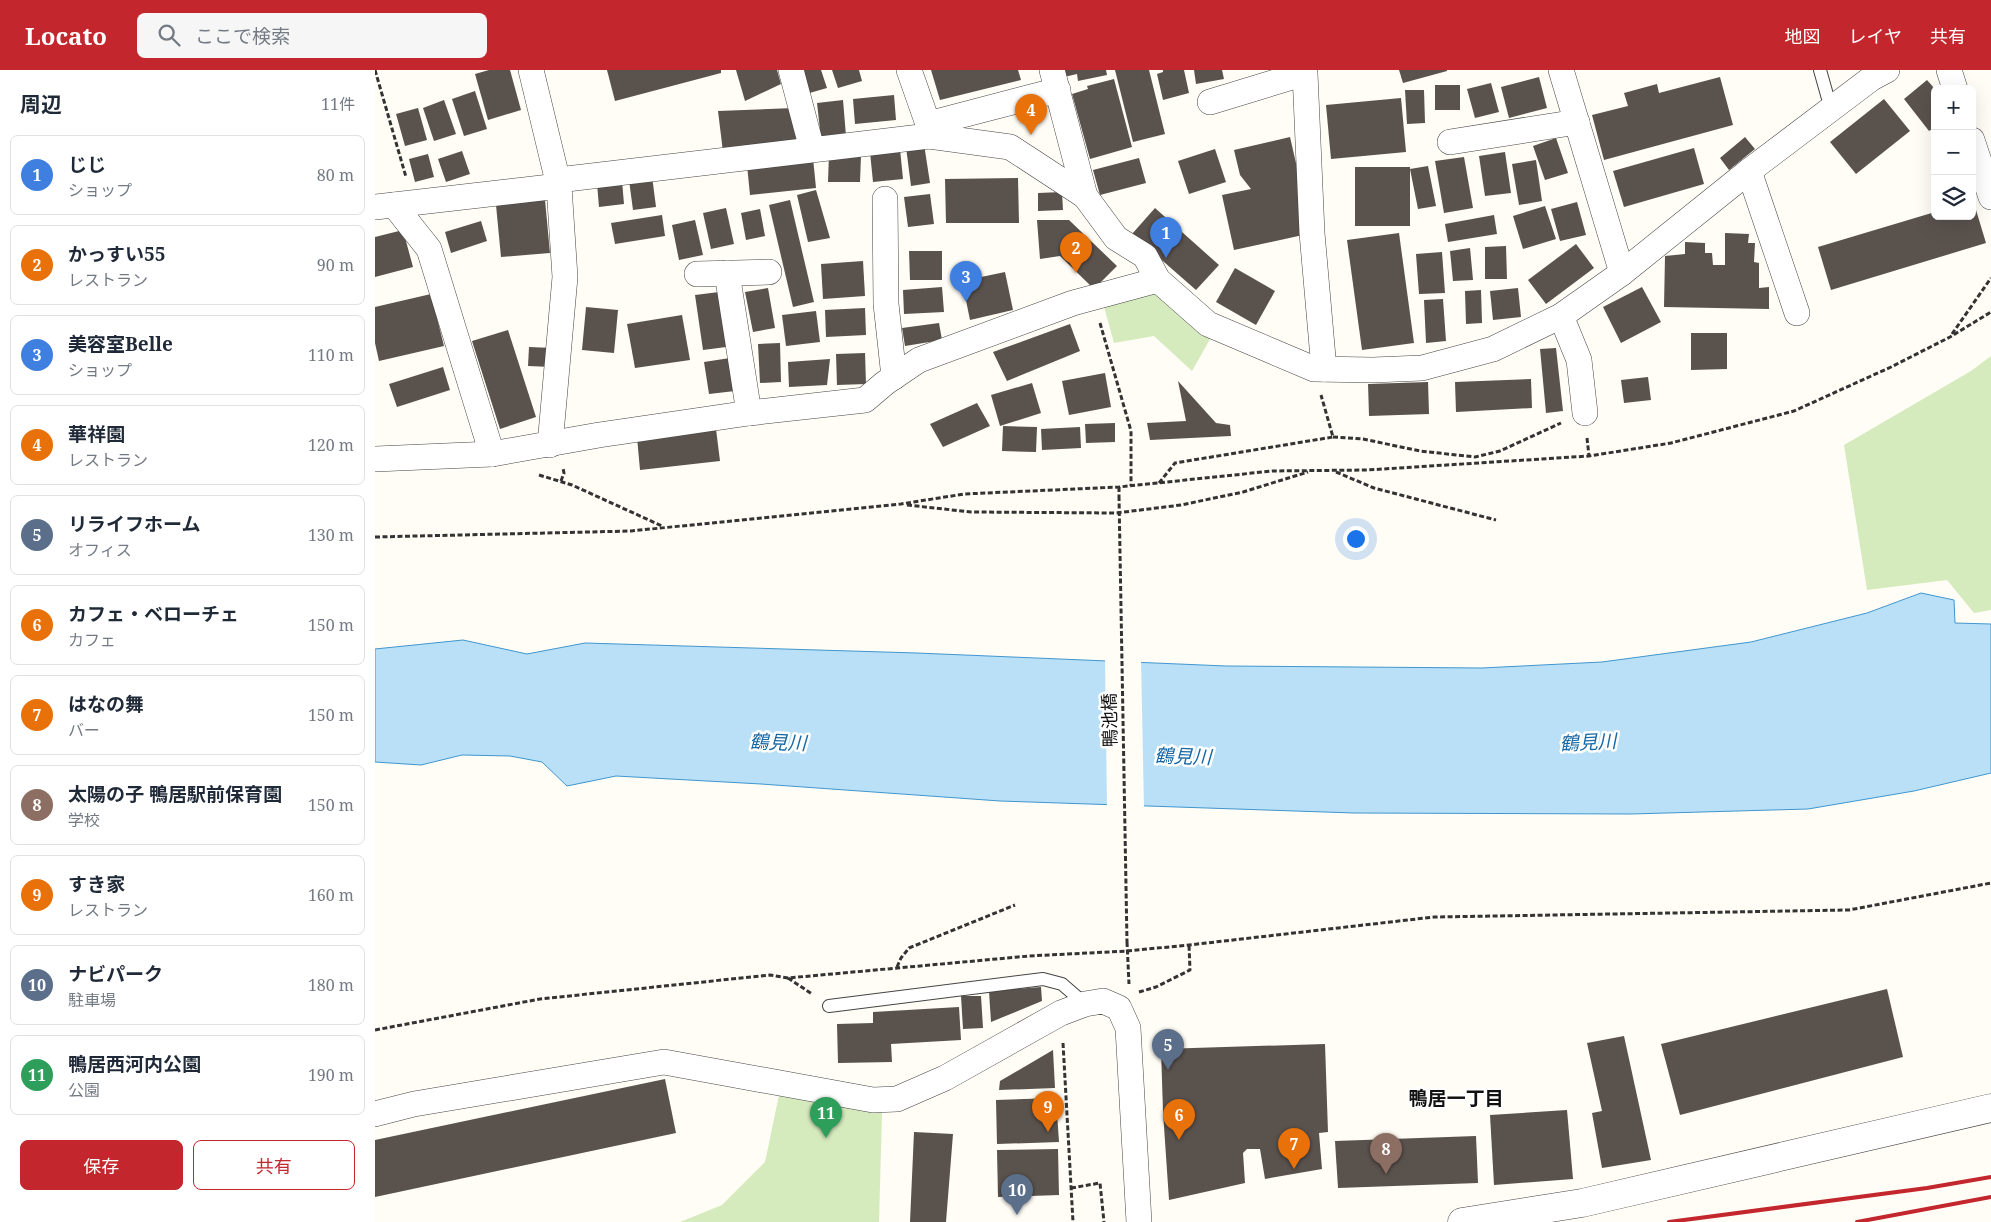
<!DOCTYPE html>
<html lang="ja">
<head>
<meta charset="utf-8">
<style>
	body { margin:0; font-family:"Noto Serif","Noto Sans JP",serif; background:#f6f6f7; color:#1f2937 }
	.controls { position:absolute; right:15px; top:15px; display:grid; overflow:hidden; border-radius:8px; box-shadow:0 5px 20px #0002 }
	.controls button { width:45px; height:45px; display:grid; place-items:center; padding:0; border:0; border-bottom:1px solid #e0e1e3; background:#fff; color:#1f2937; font:25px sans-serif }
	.you { position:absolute; left:980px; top:468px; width:18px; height:18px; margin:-12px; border:4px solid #fff; border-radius:50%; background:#1a73e8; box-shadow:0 0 0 8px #1a73e833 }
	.badge { display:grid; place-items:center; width:32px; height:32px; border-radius:50%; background:#c4262e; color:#fff; font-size:16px; font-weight:700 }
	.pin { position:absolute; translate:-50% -41px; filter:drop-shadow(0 1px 2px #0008) }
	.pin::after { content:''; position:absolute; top:26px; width:18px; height:15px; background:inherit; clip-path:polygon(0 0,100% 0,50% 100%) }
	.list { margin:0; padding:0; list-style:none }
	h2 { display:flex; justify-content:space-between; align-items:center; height:65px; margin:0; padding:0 20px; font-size:21px }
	h2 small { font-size:16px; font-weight:400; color:#747a83 }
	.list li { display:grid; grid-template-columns:32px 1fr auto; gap:15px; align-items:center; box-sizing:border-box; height:80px; margin:0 10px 10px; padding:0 10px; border:1px solid #e0e1e3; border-radius:8px }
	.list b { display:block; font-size:19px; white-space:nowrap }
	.list p { margin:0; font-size:16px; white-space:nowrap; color:#747a83 }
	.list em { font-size:16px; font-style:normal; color:#747a83 }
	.actions { display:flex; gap:10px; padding:15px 20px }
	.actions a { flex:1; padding:11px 0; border:1px solid #c4262e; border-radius:8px; text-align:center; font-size:18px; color:#c4262e }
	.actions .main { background:#c4262e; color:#fff }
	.icon { flex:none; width:28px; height:28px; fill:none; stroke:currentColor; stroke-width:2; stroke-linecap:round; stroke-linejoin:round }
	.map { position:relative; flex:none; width:1616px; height:1152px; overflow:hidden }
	header { display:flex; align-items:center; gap:30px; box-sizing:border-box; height:70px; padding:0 25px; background:#c4262e; color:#fff }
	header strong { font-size:24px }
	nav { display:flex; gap:28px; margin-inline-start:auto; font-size:18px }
	.search { width:350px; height:45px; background:#f6f6f7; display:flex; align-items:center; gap:12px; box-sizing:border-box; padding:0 18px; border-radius:8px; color:#747a83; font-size:19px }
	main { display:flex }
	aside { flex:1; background:#fff }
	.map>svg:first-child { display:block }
	.green { fill:#d5ebbd }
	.water { fill:#b9e0f7; stroke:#3f96cf }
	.pier { fill:#fffdf5 }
	.building { fill:#5a524d }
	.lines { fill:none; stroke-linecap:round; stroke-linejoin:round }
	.service-casing { stroke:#444; stroke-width:14 }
	.minor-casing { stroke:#444; stroke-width:26 }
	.tertiary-casing { stroke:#444; stroke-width:29 }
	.path { stroke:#333; stroke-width:3; stroke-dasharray:5 2.5; stroke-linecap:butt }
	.service { stroke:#fff; stroke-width:12 }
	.minor { stroke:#fff; stroke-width:25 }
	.tertiary { stroke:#fff; stroke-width:28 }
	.rail { stroke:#c4262e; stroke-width:4 }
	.path-bridge { stroke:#333; stroke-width:3; stroke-dasharray:5 2.5; stroke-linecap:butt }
	.labels { text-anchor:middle; stroke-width:5; stroke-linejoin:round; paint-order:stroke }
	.street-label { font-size:18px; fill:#111; stroke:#fff }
	.water-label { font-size:19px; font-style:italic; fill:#1768a6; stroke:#fff }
	.neighbourhood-label { font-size:19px; font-weight:bold; fill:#111; stroke:#fff }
</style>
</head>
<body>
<header>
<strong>Locato</strong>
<div class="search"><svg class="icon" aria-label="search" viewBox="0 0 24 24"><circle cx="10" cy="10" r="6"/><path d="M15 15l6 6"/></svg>ここで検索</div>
<nav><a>地図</a><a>レイヤ</a><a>共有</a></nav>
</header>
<main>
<aside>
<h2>周辺<small>11件</small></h2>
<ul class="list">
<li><span class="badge" style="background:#3f7fe0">1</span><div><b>じじ</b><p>ショップ</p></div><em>80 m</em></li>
<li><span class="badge" style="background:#e8710a">2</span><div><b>かっすい55</b><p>レストラン</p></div><em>90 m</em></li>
<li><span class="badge" style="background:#3f7fe0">3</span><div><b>美容室Belle</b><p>ショップ</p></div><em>110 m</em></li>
<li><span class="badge" style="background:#e8710a">4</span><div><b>華祥園</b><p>レストラン</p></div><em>120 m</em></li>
<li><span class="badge" style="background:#5c6f8a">5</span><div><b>リライフホーム</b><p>オフィス</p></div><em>130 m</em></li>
<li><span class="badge" style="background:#e8710a">6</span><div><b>カフェ・ベローチェ</b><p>カフェ</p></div><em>150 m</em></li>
<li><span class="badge" style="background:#e8710a">7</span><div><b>はなの舞</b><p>バー</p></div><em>150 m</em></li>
<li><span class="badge" style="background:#8d6e63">8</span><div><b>太陽の子 鴨居駅前保育園</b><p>学校</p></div><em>150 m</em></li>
<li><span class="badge" style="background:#e8710a">9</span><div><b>すき家</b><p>レストラン</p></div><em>160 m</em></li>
<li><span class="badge" style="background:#5c6f8a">10</span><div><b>ナビパーク</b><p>駐車場</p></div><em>180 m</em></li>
<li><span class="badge" style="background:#2e9e5b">11</span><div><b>鴨居西河内公園</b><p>公園</p></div><em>190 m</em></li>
</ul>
<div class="actions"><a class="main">保存</a><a>共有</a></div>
</aside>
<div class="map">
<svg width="1616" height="1152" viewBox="0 0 1616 1152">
	<rect width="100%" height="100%" fill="#fffdf5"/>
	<g class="green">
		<polygon points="779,218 838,264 817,301 779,266 739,273 728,233"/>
		<polygon points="1616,286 1616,540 1599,543 1572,510 1492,520 1469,375 1596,301"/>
		<polygon points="404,1025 507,1043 504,1152 305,1152 347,1135 390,1092"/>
	</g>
	<polygon class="water" points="1546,523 1579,530 1580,553 1616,554 1616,703 1539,721 1433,739 1256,744 979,743 625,731 386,714 241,706 192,716 167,692 135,686 87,685 46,695 0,692 0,579 88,570 152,584 210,573 542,583 851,596 1107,598 1227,592 1376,572 1492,543"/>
	<polygon class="pier" points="730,588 766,590 769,739 732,737"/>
	<g class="building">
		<polygon points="114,0 135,0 146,40 113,50 100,4"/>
		<polygon points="232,0 346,0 346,3 240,31"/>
		<polygon points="361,0 402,0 406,14 370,31"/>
		<polygon points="424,0 446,0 452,18 431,24"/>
		<polygon points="457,0 484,0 487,11 463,18"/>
		<polygon points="556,0 643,0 646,10 565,30"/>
		<polygon points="688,0 731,0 732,5 703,11 702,4 689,7"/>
		<polygon points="740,0 774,0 790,64 758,72"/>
		<polygon points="788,0 809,0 814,23 788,30 782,4 788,2"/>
		<polygon points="819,0 847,0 849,9 821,14"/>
		<polygon points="1024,0 1072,0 1072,1 1028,13"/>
		<polygon points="1164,7 1172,38 1134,48 1126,17"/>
		<polygon points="1345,7 1358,55 1229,90 1217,45 1253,36 1249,23 1282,14 1284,23"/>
		<polygon points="739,9 757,77 715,89 697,24 713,19 712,16"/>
		<polygon points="1552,10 1560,19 1560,57 1554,61 1529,29"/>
		<polygon points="1116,13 1124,42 1100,48 1092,19"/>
		<rect x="1060" y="15" width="25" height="25"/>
		<polygon points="1030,20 1049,20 1050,53 1032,54"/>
		<polygon points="100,21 112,59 89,66 77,29"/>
		<polygon points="519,25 521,50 480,54 478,29"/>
		<polygon points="1026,28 1031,82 956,89 951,35"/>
		<polygon points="1509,29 1535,61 1481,104 1455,72"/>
		<polygon points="69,30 81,64 59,71 48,38"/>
		<polygon points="468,30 471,66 446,69 442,33"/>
		<polygon points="43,38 52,70 30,76 21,44"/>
		<polygon points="419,38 424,75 348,82 343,41"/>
		<polygon points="915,67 937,163 859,180 847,125 876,119 865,105 859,80"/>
		<polygon points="1370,67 1380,79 1354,100 1345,88"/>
		<polygon points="1181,68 1193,103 1170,110 1158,76"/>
		<polygon points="549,74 555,113 536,116 531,77"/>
		<polygon points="1319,78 1329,114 1249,137 1238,101"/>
		<polygon points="525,79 528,109 498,112 495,82"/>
		<polygon points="840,79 851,112 814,124 803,91"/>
		<polygon points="87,81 95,104 71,112 63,89"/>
		<polygon points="1130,82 1136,123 1110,126 1104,86"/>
		<polygon points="53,84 59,107 40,112 34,89"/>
		<polygon points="454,84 486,85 485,112 453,112"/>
		<polygon points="1089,87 1098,138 1069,143 1060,91"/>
		<polygon points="438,88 441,118 375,125 372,95"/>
		<polygon points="764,88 771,113 725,125 718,100"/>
		<polygon points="1161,90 1167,131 1144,135 1137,94"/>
		<polygon points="1053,96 1061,136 1043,139 1035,99"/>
		<rect x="980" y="97" width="55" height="59"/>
		<polygon points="277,106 281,137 258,140 254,110"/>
		<polygon points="643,108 644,153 571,153 570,109"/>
		<polygon points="247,111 249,134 224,137 222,113"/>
		<polygon points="441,120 455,168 433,172 422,125"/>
		<polygon points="687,122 688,140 663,141 663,123"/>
		<polygon points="555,124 559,154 533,157 529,127"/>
		<polygon points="170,130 175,183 126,187 121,135"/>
		<polygon points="415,130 439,232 418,237 394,135"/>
		<polygon points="1598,130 1611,173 1456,220 1443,177 1560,142 1560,146 1597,146"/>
		<polygon points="1202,132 1211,165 1185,171 1176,139"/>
		<polygon points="1170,136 1181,169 1148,179 1138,146"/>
		<polygon points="351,138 359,174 336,179 328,143"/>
		<polygon points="780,138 844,195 821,220 757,164"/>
		<polygon points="385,139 390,166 371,170 366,143"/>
		<polygon points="287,145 290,166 240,174 236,153"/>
		<polygon points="1119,145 1122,164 1073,172 1070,154"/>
		<polygon points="320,150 328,185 304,190 297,155"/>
		<polygon points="662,150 694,150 742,196 719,219 685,186 665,189"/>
		<polygon points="106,151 112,171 76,183 70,162"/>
		<polygon points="28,160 38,197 0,207 0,167"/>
		<polygon points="1024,163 1039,273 987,280 972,170"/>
		<polygon points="1350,163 1374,164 1373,173 1380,173 1379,192 1384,193 1384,218 1394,217 1394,239 1289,237 1290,186 1310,184 1310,172 1330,173 1330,183 1337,183 1338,195 1350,195"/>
		<polygon points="1201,174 1219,198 1171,234 1153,210"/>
		<polygon points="1131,176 1132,209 1110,209 1110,177"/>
		<polygon points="1095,178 1098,210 1078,211 1075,181"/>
		<polygon points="534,181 567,181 567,210 535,210"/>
		<polygon points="1067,182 1070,223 1044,224 1041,184"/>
		<polygon points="488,191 490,226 448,229 446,194"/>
		<polygon points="860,198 900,221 881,255 841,232"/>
		<polygon points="630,202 638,240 595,250 587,211"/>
		<polygon points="567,217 569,242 529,244 528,220"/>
		<polygon points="1267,217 1286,252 1246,273 1228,237"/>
		<polygon points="393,218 400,258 378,262 370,222"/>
		<polygon points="1143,218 1146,247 1118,250 1115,221"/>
		<polygon points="1106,220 1107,253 1091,254 1090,221"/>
		<polygon points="344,222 351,277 328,280 320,225"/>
		<polygon points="56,224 69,276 4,291 0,273 0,237"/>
		<polygon points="1068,229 1071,271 1051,273 1049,230"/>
		<polygon points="211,237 243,240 239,283 207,280"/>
		<polygon points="490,238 491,265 451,267 450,240"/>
		<polygon points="441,241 445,272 411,276 407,245"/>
		<polygon points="307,245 315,290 260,298 252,254"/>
		<polygon points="564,253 567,270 530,276 527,258"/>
		<polygon points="695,254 705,281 632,311 618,282"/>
		<polygon points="133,260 161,347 125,359 97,271"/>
		<polygon points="1316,263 1352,263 1352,299 1316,300"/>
		<polygon points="405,273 406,312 385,313 383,274"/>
		<polygon points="154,277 178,278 177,297 153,296"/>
		<polygon points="1181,278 1188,341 1171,343 1165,279"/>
		<polygon points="490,283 491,314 462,315 461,284"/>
		<polygon points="355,288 360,321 334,324 329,292"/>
		<polygon points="455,289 452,315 414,317 413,292"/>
		<polygon points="68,297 75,320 22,337 14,314"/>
		<polygon points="730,303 736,337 694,345 687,311"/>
		<polygon points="1273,307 1276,330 1249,333 1246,310"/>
		<polygon points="1156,309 1157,338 1081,342 1080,312"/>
		<polygon points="803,311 841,353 855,355 856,366 775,370 772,353 811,351"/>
		<polygon points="1053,312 1054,344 994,346 993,314"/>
		<polygon points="657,313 666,343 625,356 616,325"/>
		<polygon points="602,333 615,356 568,377 555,354"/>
		<polygon points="740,353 740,372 711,373 710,354"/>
		<polygon points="628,356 662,357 661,382 627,381"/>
		<polygon points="705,357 706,378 667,380 666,359"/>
		<polygon points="341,359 345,391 265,400 262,367"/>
		<polygon points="666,917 667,931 616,952 614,921"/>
		<polygon points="1512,919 1528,987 1305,1045 1286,974"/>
		<polygon points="586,926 606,926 608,958 588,959"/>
		<polygon points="584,937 586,970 516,974 517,992 463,993 462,954 498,953 498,942"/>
		<polygon points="1249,966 1276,1090 1227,1098 1217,1043 1227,1041 1212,973"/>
		<polygon points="950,974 953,1062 944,1063 947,1099 890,1109 885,1079 872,1079 868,1083 870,1113 794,1130 788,1042 786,979"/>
		<polygon points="678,980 680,1018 624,1020 625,1011"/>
		<polygon points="290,1009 301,1063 0,1127 0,1070"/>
		<polygon points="681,1028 684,1072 622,1074 621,1030"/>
		<polygon points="1192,1040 1198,1109 1119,1115 1115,1045"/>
		<polygon points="539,1062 578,1064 571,1152 535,1152"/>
		<polygon points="1101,1066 1103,1113 963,1118 960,1071"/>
		<polygon points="683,1079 684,1125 623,1127 622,1080"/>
	</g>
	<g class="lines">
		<g class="service-casing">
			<g id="service">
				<polyline points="1445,0 1456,39"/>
				<polyline points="454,936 668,909 687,914 710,934"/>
			</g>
		</g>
		<g class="minor-casing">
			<g id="minor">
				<polyline points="156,0 184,116 190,207 175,375"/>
				<polyline points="416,0 437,79"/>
				<polyline points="534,0 553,54 683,20"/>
				<polyline points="677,0 710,126 741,168 770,186 783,210 833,254 899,282 939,299 998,300 1047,298 1118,279 1186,246 1247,203 1374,101 1497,8 1512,0"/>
				<polyline points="1186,0 1247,203"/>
				<polyline points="1574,0 1580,19"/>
				<polyline points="835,32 930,3 937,163 949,299"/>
				<polyline points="554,66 635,77 710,126"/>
				<polyline points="1597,70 1616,127"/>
				<polyline points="1075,72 1202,52"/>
				<polyline points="1374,101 1422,243"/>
				<polyline points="183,110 554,66 553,54"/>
				<polyline points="510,129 511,234 519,307"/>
				<polyline points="19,135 54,179 117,384"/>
				<polyline points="0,137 184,116"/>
				<polyline points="352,203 374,343"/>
				<polyline points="322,204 394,202"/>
				<polyline points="1186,246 1204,290 1210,343"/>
				<polyline points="0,389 117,384 224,365 374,343 490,330 510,313 544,290 698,233 783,210"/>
				<polyline points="0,1044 39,1034 289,992 498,1030 522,1029 570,1008 686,943 710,934 728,931 744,938 753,958 764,1152"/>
			</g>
		</g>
		<g class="tertiary-casing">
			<polyline id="tertiary" points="1087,1152 1207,1133 1616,1038"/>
		</g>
		<g class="path">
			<polyline points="0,0 31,107"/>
			<polyline points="725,253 756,361 756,416"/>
			<polyline points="1577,264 1616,208"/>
			<polyline points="958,367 988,369 1045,381 1100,387 1125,381 1186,353"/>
			<polyline points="1212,368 1214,386"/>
			<polyline points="961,402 999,418 1121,450"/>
			<polyline points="164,405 197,415 287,456"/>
			<polyline points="186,411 189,403 188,398"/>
			<polyline points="784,413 800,393 958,367 946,325"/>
			<polyline points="744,417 744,426"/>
			<polyline points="532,435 596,442 741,443 806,435 868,422 933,402"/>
			<polyline points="0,467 256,461 526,434 589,424 744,417 897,401 992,400 1214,386 1296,373 1419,341 1516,297 1575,267 1616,242"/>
			<polyline points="752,872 754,914"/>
			<polyline points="522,897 526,888 534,878 640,835"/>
			<polyline points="413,908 437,924"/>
			<polyline points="764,922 781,917 815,900 814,875"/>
			<polyline points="0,960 165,929 395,905 413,908 654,886 752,881 814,875 1059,847 1474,840 1616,813"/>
			<polyline points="688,973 698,1152"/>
			<polyline points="696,1118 725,1113 729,1152"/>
		</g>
		<use href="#service" class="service"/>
		<use href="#minor" class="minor"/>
		<use href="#tertiary" class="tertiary"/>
		<g class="rail">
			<polyline points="1294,1152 1552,1118 1616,1107"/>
			<polyline points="1482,1152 1616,1127"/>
		</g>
		<polyline class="path-bridge" points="744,426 752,872"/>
	</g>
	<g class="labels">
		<g class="street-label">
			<text transform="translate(735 650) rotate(-91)" y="6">鴨池橋</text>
		</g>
		<g class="water-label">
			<text transform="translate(403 672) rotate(2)" y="7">鶴見川</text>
			<text transform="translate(1213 672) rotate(-3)" y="7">鶴見川</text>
			<text transform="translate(808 686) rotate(2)" y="7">鶴見川</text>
		</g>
		<g class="neighbourhood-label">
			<text x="1081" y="1035">鴨居一丁目</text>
		</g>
	</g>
</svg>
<div class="controls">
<button>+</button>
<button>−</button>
<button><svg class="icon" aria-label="layers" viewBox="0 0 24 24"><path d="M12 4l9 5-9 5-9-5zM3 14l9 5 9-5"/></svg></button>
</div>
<div class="you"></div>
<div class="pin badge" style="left:791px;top:188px;background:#3f7fe0">1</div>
<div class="pin badge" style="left:701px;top:203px;background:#e8710a">2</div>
<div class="pin badge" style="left:591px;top:232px;background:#3f7fe0">3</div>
<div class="pin badge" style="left:656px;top:65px;background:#e8710a">4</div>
<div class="pin badge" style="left:793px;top:1000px;background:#5c6f8a">5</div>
<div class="pin badge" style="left:804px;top:1070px;background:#e8710a">6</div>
<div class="pin badge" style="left:919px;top:1099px;background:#e8710a">7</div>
<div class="pin badge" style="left:1011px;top:1104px;background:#8d6e63">8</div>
<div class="pin badge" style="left:673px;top:1062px;background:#e8710a">9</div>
<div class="pin badge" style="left:642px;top:1145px;background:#5c6f8a">10</div>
<div class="pin badge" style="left:451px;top:1068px;background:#2e9e5b">11</div>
</div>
</main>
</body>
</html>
